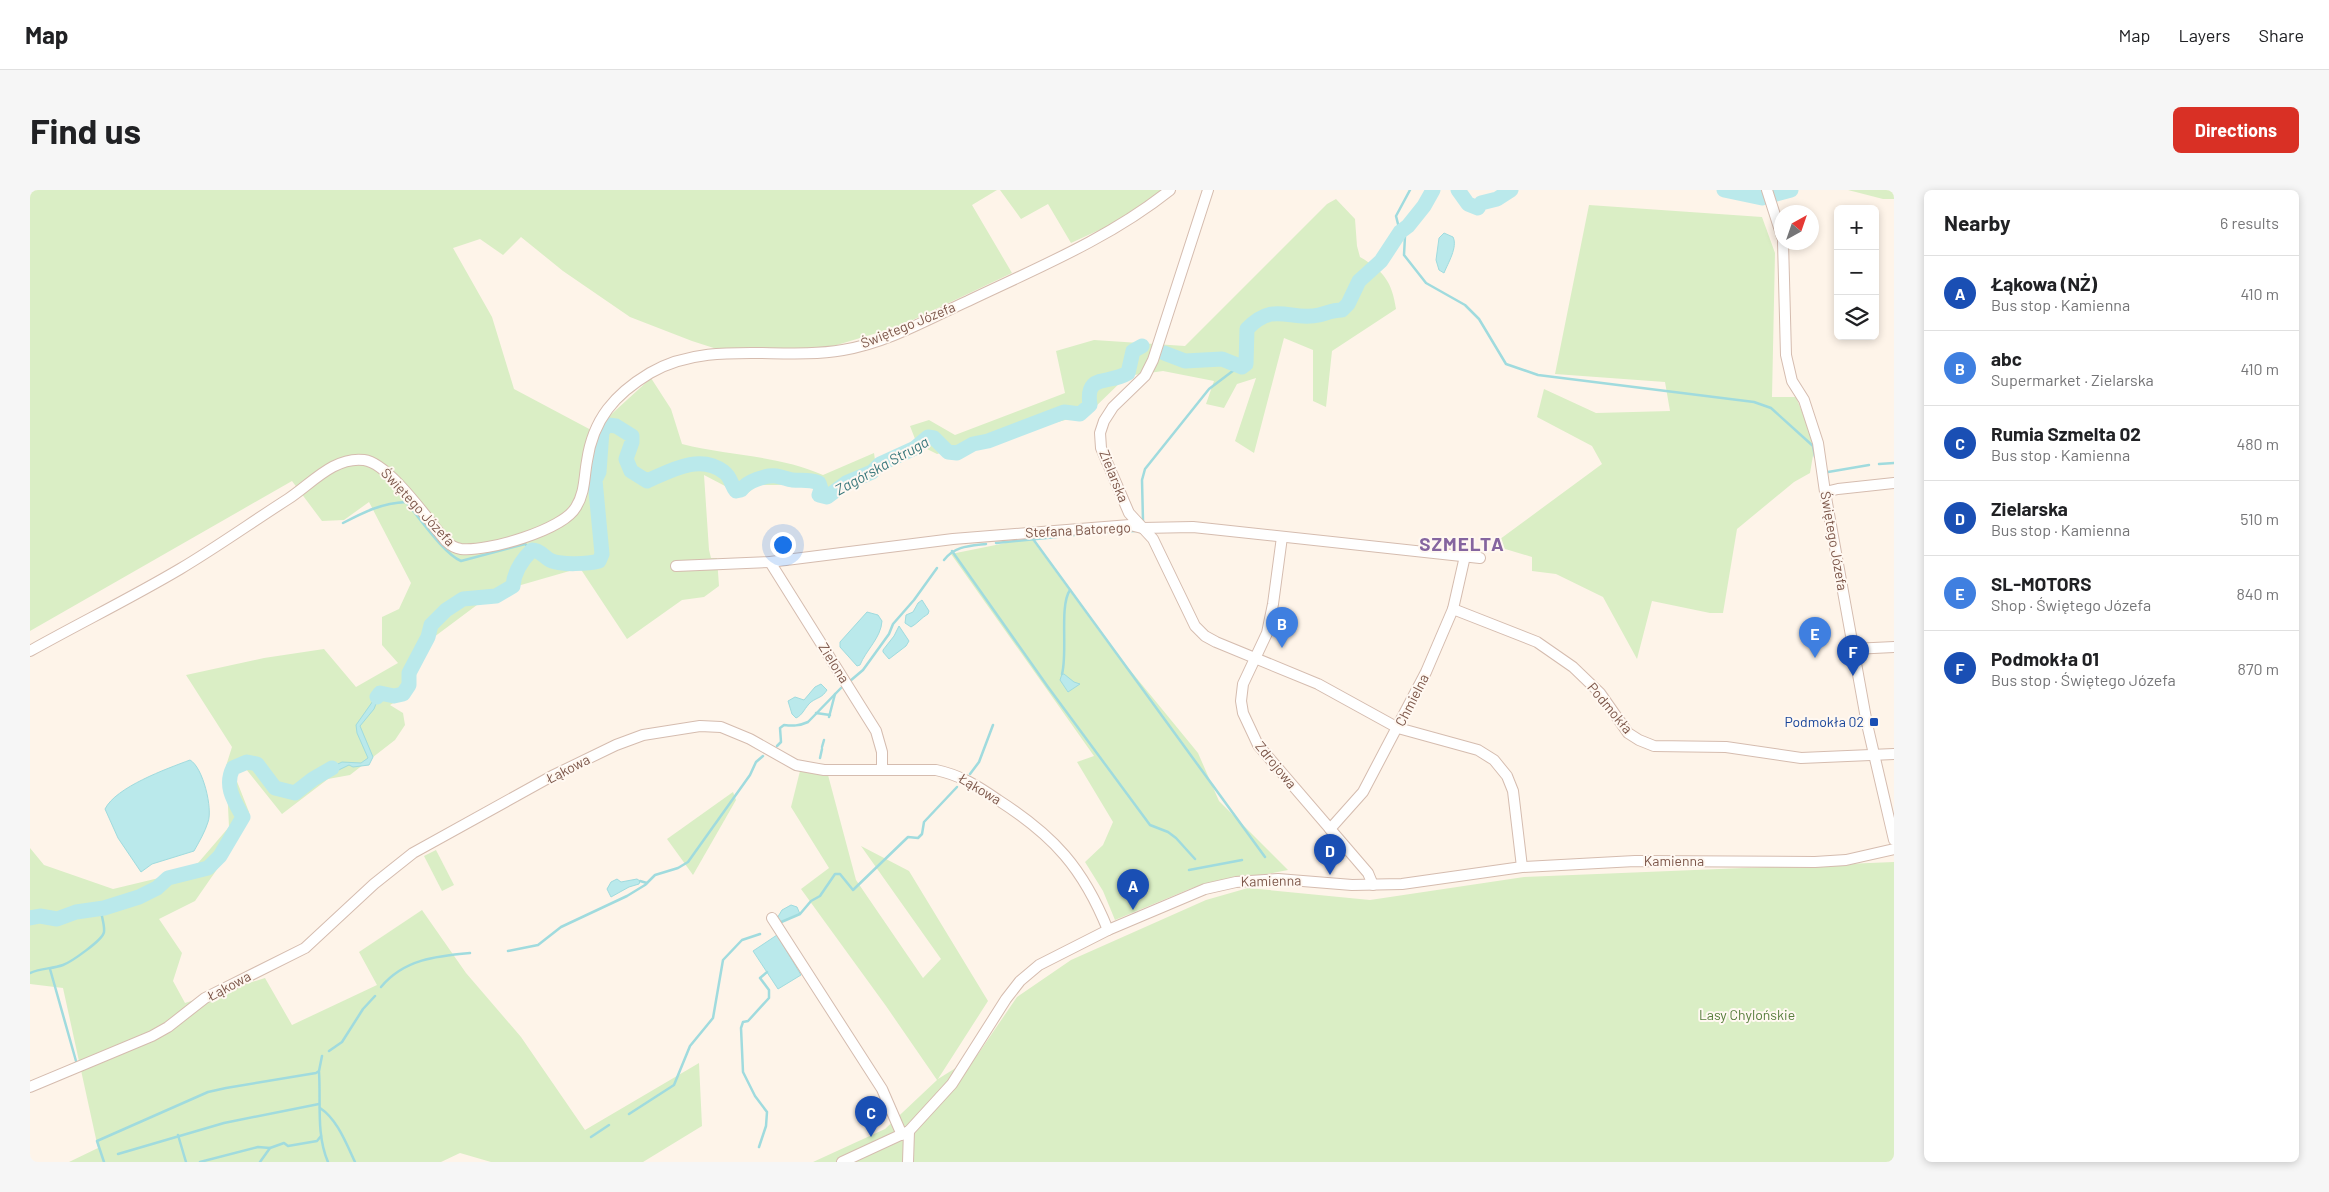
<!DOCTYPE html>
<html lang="en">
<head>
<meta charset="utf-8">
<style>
	body { margin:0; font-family:Barlow,sans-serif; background:#f6f6f6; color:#202124 }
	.controls { position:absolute; right:15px; top:15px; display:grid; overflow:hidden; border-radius:8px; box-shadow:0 2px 8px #0003 }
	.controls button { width:45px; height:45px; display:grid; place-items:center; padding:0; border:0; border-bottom:1px solid #e0e0e0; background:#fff; color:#202124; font:25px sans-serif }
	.compass { position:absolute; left:1744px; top:15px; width:45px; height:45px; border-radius:50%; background:#fff; box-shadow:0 2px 8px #0003; rotate:40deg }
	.you { position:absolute; left:752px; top:354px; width:18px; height:18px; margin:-12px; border:4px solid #fff; border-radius:50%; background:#1a73e8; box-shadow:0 0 0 8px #1a73e833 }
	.badge { display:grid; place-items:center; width:32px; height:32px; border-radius:50%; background:#d93025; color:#fff; font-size:16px; font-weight:700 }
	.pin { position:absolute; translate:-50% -41px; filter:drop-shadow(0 1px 2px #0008) }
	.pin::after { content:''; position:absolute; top:26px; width:18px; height:15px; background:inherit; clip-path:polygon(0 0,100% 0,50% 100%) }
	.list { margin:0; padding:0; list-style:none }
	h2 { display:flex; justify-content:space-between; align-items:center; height:65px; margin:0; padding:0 20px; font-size:21px }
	h2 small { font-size:16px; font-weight:400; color:#757577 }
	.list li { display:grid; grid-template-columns:32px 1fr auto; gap:15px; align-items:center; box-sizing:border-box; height:75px; padding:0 20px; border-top:1px solid #e0e0e0 }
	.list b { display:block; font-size:19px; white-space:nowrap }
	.list p { margin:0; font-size:16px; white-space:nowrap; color:#757577 }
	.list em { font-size:16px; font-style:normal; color:#757577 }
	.icon { flex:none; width:28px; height:28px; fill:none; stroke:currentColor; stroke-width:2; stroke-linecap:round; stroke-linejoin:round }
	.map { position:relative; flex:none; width:1864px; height:972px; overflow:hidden; border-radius:8px }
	header { display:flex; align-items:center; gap:30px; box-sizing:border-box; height:70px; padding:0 25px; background:#fff; border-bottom:1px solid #e0e0e0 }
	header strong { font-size:24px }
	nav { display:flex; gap:28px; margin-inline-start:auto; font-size:18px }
	.intro { display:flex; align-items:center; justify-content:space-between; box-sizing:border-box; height:120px; padding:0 30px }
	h1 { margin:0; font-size:35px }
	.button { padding:12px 22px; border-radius:8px; background:#d93025; color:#fff; font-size:18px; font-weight:700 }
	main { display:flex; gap:30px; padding:0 30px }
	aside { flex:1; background:#fff; border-radius:8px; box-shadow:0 2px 8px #0003 }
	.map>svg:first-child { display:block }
	.green { fill:#daeec5 }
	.water { fill:#bae9eb; stroke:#a0dbde }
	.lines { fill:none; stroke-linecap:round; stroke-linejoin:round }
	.stream { stroke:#a0dbde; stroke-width:2.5 }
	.river { stroke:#bae9eb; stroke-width:15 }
	.minor-casing { stroke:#d5bcaf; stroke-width:12 }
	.minor { stroke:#fff; stroke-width:10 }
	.transit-dot { fill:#1a4fb4; stroke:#fff8f1; stroke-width:2 }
	.labels { text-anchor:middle; stroke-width:4; stroke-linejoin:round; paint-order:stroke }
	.street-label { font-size:14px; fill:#7c5649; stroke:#fff8f1 }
	.transit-label { font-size:14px; fill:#164399; stroke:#fff8f1; text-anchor:end }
	.park-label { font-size:14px; fill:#577d3c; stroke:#fff8f1 }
	.water-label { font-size:15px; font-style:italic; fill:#38777b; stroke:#fff8f1 }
	.district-label { font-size:19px; font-weight:bold; letter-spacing:1px; fill:#85659f; stroke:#fff8f1 }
</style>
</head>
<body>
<header>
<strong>Map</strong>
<nav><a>Map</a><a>Layers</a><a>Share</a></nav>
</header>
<div class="intro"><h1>Find us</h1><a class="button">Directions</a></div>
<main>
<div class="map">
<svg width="1864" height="972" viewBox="0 0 1864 972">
	<rect width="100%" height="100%" fill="#fef4e9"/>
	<g class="green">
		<path d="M0,0H967L942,15L982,83L870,136L797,158L690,160L662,151L600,127L533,81L491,47L473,65L450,49L423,58L462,127L484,199L563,241L621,188L641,219L652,254C699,266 748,265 793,285L844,263L845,270L828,291L796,304L778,294L746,295H727L718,303L703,306L695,296L674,285L679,360L681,368H687L689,396L674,407L652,410L597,449L550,378L463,403L392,456L383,501L360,515L373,523L375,535L365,550L320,585L298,589L252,624L212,574L206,589L219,622L199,662L165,711L129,729L152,763L143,791L155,813L235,788L262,835L347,795L329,762L392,720L436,783L491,847L555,940L669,873L672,936L613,972H461L430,963L411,972H39L68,958L33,798L0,794V658L14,675L83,699L133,687L168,673L199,637L196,576L202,557L156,485L234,468L294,459L326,497L368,473L352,455V427L369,419L381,393L339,312L314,330L292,331L262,291L0,441Z"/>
		<polygon points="970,0 1133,0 1082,34 1041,53 1018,14 991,29"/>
		<polygon points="1818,0 1864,0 1864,9 1853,9"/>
		<path d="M1306,9L1325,29L1327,56L1330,67C1354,81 1362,92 1366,119L1302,161L1296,217L1283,211V160L1254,148L1224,263L1205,251L1226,188L1207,194L1194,218L1176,214L1184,191L1133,181L1097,186L1058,224L907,264L887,254L880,236L899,230L925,245L1035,203L1026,161L1064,150L1155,156L1297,14Z"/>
		<polygon points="1559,15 1732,27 1745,63 1742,207 1766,207 1785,254 1780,283 1764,292 1707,339 1693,423 1680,423 1622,411 1607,469 1573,407 1526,384 1502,381 1502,367 1462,355 1572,274 1562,256 1507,227 1514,199 1566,223 1640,221 1635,192 1525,184"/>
		<polygon points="1001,348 1077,452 1168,563 1189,611 1258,680 1162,698 1085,730 1073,701 1055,672 1073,655 1083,632 1047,572 1064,566 921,364"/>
		<polygon points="770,581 798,585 826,690 893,788 911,769 831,656 879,681 958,811 908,889 948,864 987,807 1041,770 1176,710 1218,698 1340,710 1494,687 1864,672 1864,972 783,972 855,939 907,890 856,816 771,699 799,678 761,617"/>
		<polygon points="703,602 706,610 663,685 637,649"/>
		<polygon points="406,660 424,695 412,701 394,666"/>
	</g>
	<g class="water">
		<path d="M1414,43L1423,47C1428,57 1418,73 1414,83L1409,80L1406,70L1409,48Z"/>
		<path d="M892,410L899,421L898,424C891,428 887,434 881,437L875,433L876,425L883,422L888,413Z"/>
		<path d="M837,422L848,425L852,431C851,448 836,460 830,475L827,476L810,457V452Z"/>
		<polygon points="869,436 879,451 876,456 859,469 853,462 853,460 864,446"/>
		<polygon points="1032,484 1034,484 1044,492 1050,494 1038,502 1030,490"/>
		<path d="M791,494L797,500C792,508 788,507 781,512C775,517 773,525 766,528L762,524L758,511L765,507L774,510L785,497Z"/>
		<polygon points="350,501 365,503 364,508 349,506 344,519 330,536 343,567 339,575 323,577 319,575 286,591 283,586 312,572 331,573 338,568 327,543 326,535"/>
		<path d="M160,570C173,577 183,619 178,632C175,642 169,652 164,661L122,674L111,682L88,648L75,619C86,597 136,579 160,570Z"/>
		<polygon points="587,689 591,692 607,689 610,691 609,694 599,697 581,707 577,699 581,692"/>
		<polygon points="761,715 767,717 770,724 749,733 746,730 752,720"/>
		<polygon points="747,745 771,785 748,799 723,761"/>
	</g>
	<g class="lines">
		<g class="stream">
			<polyline points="1380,0 1366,26 1370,42 1375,46 1374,65 1396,93 1435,115 1449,129 1476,174 1508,185 1724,212 1741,218 1783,256 1785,267"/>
			<polyline points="1849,274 1864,273"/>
			<polyline points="1798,282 1839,275"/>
			<polyline points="1113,331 1112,290 1115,279 1179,199 1208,177"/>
			<path d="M313,333C334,322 352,313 376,312C390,328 413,363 431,371L495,354L502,360"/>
			<polyline points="1059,343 1105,341"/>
			<polyline points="1035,346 1054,344"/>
			<polyline points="1003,349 1235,667"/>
			<polyline points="966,353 1027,347"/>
			<polyline points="922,361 1018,497 1120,635 1138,642 1146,648 1165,669"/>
			<path d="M914,370C925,356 939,356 956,354"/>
			<path d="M1032,484C1038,462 1029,416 1040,400"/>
			<polyline points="820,491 833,480 859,444 863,434 884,410 907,378"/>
			<polyline points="786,523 800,525"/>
			<polyline points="799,527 805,504"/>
			<path d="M747,556L751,552L750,538L754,535C763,536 769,536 778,532L811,498"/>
			<polyline points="792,557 794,550"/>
			<polyline points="790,568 792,559"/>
			<polyline points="940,584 949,572 963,535"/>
			<polyline points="1159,680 1212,670"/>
			<polyline points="610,691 617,693"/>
			<polyline points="749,733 770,724 781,711 790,706 805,684 810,684 823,700 878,647 888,648 892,644 894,632 927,597"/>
			<polyline points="478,761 508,755 531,737 597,706 615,695 625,685 648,678 658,672 720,585 726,572 733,566"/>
			<polyline points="20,779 46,871"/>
			<path d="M0,783C11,778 22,779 33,775C41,772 73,750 74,742C75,735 71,726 71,719"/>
			<path d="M351,797C374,769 407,766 440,763"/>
			<polyline points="299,861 312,852 333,819 345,806"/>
			<path d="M289,882C291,912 286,944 298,972"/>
			<path d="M290,918C307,929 316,953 325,972"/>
			<polyline points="599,924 644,895 660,856 683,828 693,770 712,750 730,744"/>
			<polyline points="148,945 156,972"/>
			<polyline points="561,947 579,935"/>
			<polyline points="729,957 736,936 737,922 725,906 713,882 711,838 713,832 718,831 739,808 739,800 730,788 737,782"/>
			<polyline points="88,964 194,933 289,914"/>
			<polyline points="74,972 67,951 178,902 196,898 286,883 289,881 292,866"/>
			<polyline points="170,972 228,957 240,958"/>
			<polyline points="230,972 240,958 254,953 258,956 287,951 291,946"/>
		</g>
		<g class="river">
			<polyline points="1428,0 1438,14 1448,18 1451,13 1467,9 1481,0"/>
			<polyline points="1694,0 1732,8 1761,0"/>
			<path d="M1134,163L1155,171L1192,169L1212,177L1216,174L1217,139C1245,110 1260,132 1289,125C1297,123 1302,120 1312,120L1318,114L1329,91L1351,71L1370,42L1378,36L1394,16L1403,0"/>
			<path d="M347,507L350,503L364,506L373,504L379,495V483L398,447L401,435L416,420L433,409L466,406L483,396C484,381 492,370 502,360C511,360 514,368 522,371C532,375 558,374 569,371L572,364L565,290L569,282L572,241L578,235L586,236L602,246V252L596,269L601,281L617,291C640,281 670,263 694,282C701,287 701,295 706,301L711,300C717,291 736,285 746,286C752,287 757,289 762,290C772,291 779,289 789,293L791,299L789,305L797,307L816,293L842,282L850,274L885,258L898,247L904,248L918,262L927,263L943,254L958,251L1034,222L1050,224L1060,215C1055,183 1078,195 1098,183L1103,161L1112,156"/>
			<path d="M0,728L10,726L27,729L46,722L74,718L109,707L127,698L138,688L178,678L190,666L213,627C204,611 194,596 203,578L217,572L227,574L245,598L265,603L283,589L302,578"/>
		</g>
		<g class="minor-casing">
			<g id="minor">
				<polyline points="1178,0 1123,170 1115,186 1083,217 1074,231 1070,243 1071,258 1099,323 1123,349 1165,436 1175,446 1186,452 1288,494 1368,538 1448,560 1464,570 1477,586 1483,601 1492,677"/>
				<polyline points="1737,0 1752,47"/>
				<polyline points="1753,52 1756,165 1762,191 1774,210 1788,253 1795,302 1837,534 1864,650"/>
				<polyline points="1795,302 1808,299 1864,293"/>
				<polyline points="1252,347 1243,414 1237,443 1213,494 1211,511 1213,523 1228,555 1338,683 1343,695"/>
				<polyline points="740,372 846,541 852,562 852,579"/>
				<polyline points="646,376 740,372 923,349 1100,335 1112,338 1163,337 1450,368"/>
				<polyline points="1423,419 1507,452 1543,477 1570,503 1598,543 1609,550 1624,556 1696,557 1771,568 1864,564"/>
				<polyline points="1823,459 1864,457"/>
				<path d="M0,461C50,433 101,408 150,379C187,357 222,332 258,309C280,295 304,266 334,270C359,273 399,331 416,351C420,355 424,358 431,359C457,362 533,340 546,317C555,303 554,287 557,271C563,229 585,204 620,183C678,149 750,171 813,160C857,153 898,129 938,111C1007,78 1080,48 1140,0"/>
				<polyline points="1300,639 1333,602 1396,482 1423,419 1435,366"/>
				<polyline points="742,728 852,899 872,945"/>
				<path d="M0,897L122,846L138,837L175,808L275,758L344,694L383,663L522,586L586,555L613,545L670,536L691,537L720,549L766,575L794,580H906C930,585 948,596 968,610C1024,646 1053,678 1078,740"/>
				<polyline points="812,972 879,941 922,894 976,809 990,791 1009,775 1078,740 1175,699 1206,692 1248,689 1322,695 1372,694 1492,677 1605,671 1785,672 1816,670 1864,659"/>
				<polyline points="878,972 879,941"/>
			</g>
		</g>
		<use href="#minor" class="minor"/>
	</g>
	<rect class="transit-dot" x="1839" y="527" width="10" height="10" rx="2.5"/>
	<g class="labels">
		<g class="street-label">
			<text transform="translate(878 135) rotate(-22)" y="5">Świętego Józefa</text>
			<text transform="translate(1084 286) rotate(68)" y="5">Zielarska</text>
			<text transform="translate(388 317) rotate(47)" y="5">Świętego Józefa</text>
			<text transform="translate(1048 340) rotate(-3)" y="5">Stefana Batorego</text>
			<text transform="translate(1804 351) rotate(80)" y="5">Świętego Józefa</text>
			<text transform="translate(804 473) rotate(58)" y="5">Zielona</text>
			<text transform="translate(1382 510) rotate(-63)" y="5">Chmielna</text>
			<text transform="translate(1580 518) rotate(50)" y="5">Podmokła</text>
			<text transform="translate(1246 575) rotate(51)" y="5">Zdrojowa</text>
			<text transform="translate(538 579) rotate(-27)" y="5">Łąkowa</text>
			<text transform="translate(950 599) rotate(31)" y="5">Łąkowa</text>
			<text x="1644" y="676">Kamienna</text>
			<text transform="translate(1241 691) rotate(-1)" y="5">Kamienna</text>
			<text transform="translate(199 796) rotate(-28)" y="5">Łąkowa</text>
		</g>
		<g class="transit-label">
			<text x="1834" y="537">Podmokła 02</text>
		</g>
		<g class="park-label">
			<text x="1717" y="830">Lasy Chylońskie</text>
		</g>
		<g class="water-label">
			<text transform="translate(852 276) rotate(-29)" y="5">Zagórska Struga</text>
		</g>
		<g class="district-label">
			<text x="1432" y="361">SZMELTA</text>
		</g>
	</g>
</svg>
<div class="controls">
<button>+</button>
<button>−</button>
<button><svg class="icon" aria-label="layers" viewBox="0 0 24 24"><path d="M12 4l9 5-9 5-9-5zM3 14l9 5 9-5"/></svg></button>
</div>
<svg class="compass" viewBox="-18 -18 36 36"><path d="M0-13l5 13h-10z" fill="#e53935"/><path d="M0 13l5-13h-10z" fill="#757577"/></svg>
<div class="you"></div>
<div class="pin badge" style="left:1103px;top:720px;background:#1a4fb4">A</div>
<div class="pin badge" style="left:1252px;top:458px;background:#3f7fe0">B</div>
<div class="pin badge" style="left:841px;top:947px;background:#1a4fb4">C</div>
<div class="pin badge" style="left:1300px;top:685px;background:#1a4fb4">D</div>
<div class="pin badge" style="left:1785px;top:468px;background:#3f7fe0">E</div>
<div class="pin badge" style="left:1823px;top:486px;background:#1a4fb4">F</div>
</div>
<aside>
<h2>Nearby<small>6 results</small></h2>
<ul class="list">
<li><span class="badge" style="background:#1a4fb4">A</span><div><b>Łąkowa (NŻ)</b><p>Bus stop · Kamienna</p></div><em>410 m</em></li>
<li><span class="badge" style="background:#3f7fe0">B</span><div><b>abc</b><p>Supermarket · Zielarska</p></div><em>410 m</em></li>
<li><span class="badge" style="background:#1a4fb4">C</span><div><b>Rumia Szmelta 02</b><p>Bus stop · Kamienna</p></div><em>480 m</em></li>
<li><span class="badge" style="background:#1a4fb4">D</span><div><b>Zielarska</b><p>Bus stop · Kamienna</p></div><em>510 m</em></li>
<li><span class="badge" style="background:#3f7fe0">E</span><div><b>SL-MOTORS</b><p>Shop · Świętego Józefa</p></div><em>840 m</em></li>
<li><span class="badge" style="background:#1a4fb4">F</span><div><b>Podmokła 01</b><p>Bus stop · Świętego Józefa</p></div><em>870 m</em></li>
</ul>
</aside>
</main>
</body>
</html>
